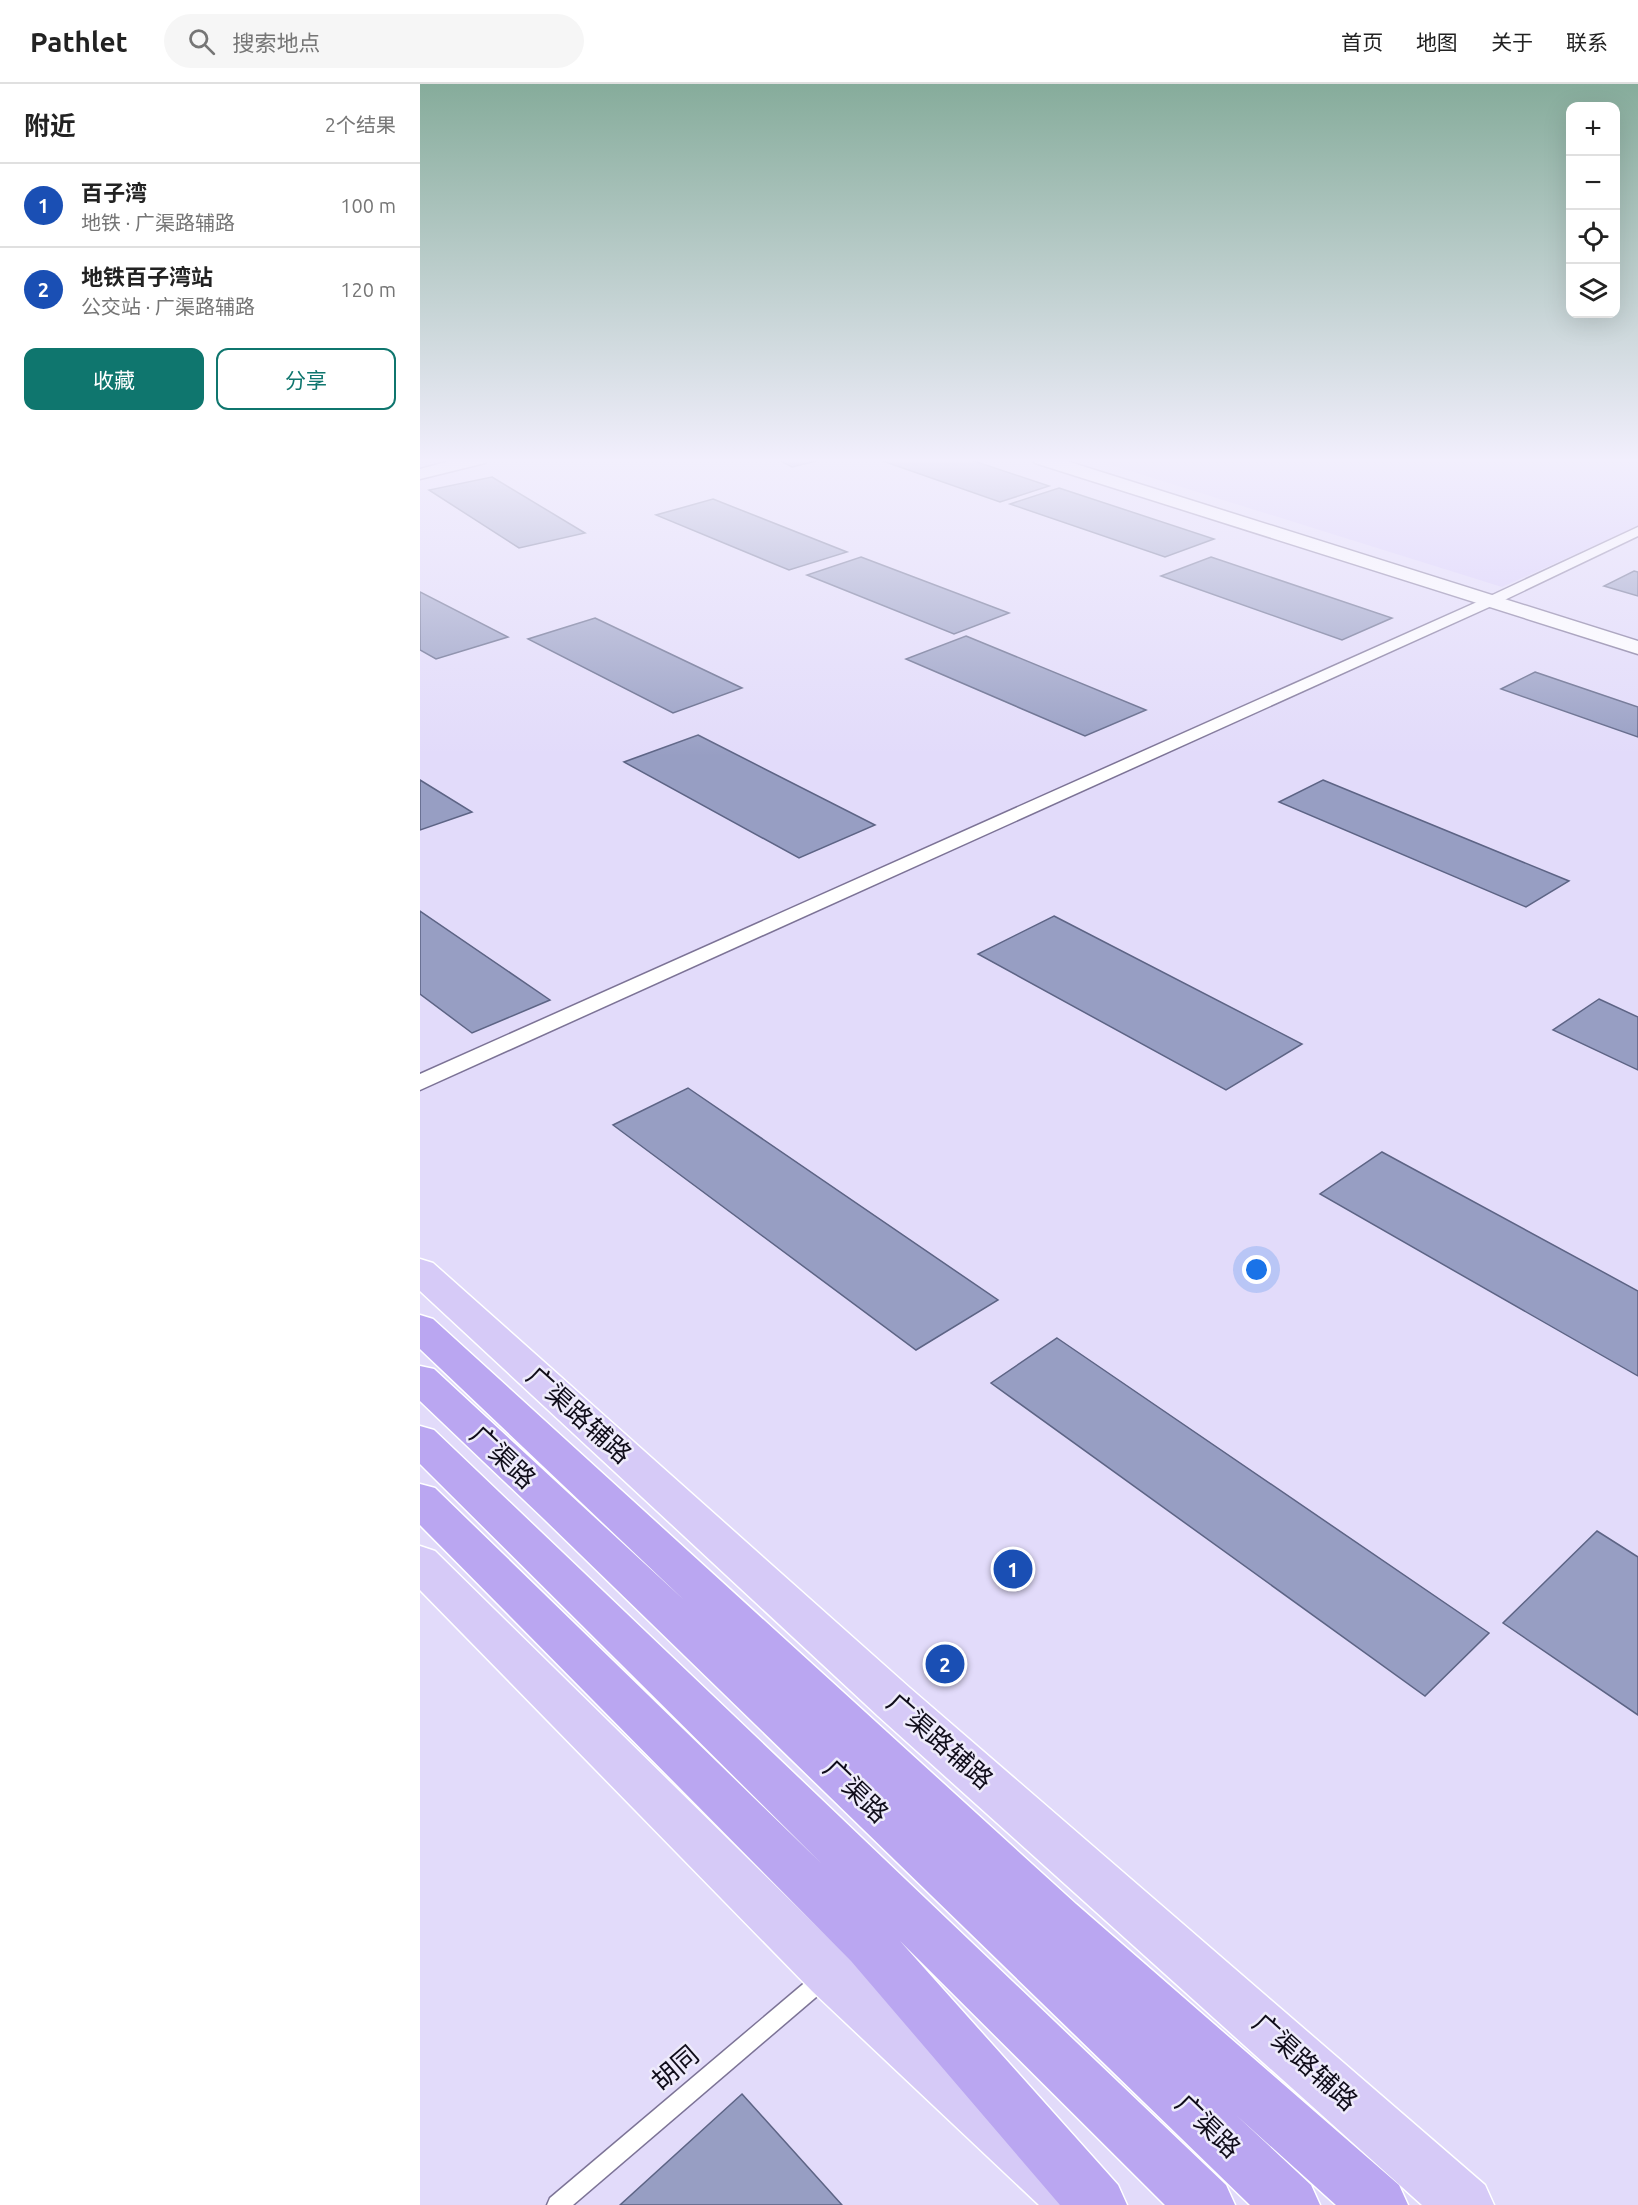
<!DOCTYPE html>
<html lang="zh">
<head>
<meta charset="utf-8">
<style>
	body { margin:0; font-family:Ubuntu,"Noto Sans SC",sans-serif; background:#f6f6f6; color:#222 }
	.controls { position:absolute; right:18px; top:18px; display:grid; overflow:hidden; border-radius:12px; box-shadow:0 6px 24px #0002 }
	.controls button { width:54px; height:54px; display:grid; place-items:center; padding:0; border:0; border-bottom:2px solid #e0e0e0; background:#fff; color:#222; font:30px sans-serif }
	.you { position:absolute; left:837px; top:1186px; width:21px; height:21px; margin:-15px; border:4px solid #fff; border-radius:50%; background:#1a73e8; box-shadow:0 0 0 9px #1a73e833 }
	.badge { display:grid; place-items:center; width:39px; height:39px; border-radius:50%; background:#0f766e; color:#fff; font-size:20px; font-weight:700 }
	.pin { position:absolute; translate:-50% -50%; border:3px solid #fff; box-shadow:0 2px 6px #0006 }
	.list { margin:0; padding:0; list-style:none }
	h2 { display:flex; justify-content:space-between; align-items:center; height:78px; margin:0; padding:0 24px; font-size:26px }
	h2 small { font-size:20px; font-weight:400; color:#767676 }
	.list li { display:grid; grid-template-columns:39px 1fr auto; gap:18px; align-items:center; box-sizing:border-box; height:84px; padding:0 24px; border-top:2px solid #e0e0e0 }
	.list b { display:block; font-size:22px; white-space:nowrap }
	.list p { margin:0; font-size:20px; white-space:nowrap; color:#767676 }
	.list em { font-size:20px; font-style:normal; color:#767676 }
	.actions { display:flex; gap:12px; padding:18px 24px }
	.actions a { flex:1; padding:14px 0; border:2px solid #0f766e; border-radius:12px; text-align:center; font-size:21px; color:#0f766e }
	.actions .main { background:#0f766e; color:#fff }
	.icon { flex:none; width:33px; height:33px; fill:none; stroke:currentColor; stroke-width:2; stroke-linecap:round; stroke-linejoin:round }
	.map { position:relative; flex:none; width:1218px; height:2121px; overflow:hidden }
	header { display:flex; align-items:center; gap:36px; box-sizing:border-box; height:84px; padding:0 30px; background:#fff; border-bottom:2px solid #e0e0e0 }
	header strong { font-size:28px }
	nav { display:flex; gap:33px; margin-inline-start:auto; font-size:21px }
	.search { width:420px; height:54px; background:#f6f6f6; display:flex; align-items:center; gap:15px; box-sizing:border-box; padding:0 21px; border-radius:33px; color:#767676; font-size:22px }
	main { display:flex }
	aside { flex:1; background:#fff }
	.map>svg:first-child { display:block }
	.built { fill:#d8cdfb }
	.building { fill:#979ec3; stroke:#5d6485; stroke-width:1.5 }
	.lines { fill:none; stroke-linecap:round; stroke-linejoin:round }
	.lane-casing { stroke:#7c7396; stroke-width:3 }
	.street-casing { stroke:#7c7396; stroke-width:3 }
	.secondary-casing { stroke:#7c7396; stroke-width:3 }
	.primary-casing { stroke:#fff; stroke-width:3 }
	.highway-casing { stroke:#fff; stroke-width:3 }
	.lane { fill:#fff; fill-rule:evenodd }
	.street { fill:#fff; fill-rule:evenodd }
	.secondary { fill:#fff; fill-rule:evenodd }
	.primary { fill:#d6caf7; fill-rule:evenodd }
	.highway { fill:#baa6f1; fill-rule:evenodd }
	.labels { text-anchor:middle; stroke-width:5; stroke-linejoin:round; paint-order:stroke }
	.near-street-label { font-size:26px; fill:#100d1a; stroke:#eeebfb }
</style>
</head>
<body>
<header>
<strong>Pathlet</strong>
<div class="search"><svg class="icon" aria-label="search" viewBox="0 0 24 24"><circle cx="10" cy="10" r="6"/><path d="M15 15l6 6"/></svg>搜索地点</div>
<nav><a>首页</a><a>地图</a><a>关于</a><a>联系</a></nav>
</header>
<main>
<aside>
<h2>附近<small>2个结果</small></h2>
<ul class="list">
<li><span class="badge" style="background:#1a4fb4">1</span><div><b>百子湾</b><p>地铁 · 广渠路辅路</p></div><em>100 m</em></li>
<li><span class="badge" style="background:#1a4fb4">2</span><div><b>地铁百子湾站</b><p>公交站 · 广渠路辅路</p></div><em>120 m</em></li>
</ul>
<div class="actions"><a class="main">收藏</a><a>分享</a></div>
</aside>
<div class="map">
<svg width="1218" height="2121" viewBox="0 0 1218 2121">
	<rect width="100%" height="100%" fill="#e2dbfa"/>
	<polygon class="built" points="672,375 1218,375 1218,442 1082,503"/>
	<g class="building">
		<polygon points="357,375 404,375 372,383"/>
		<polygon points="457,375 548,375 629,402 580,418"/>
		<polygon points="72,393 165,449 99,464 9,406"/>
		<polygon points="639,404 794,455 745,473 590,420"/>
		<polygon points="293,415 427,468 369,486 236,431"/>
		<polygon points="441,473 589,529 534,550 387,491"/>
		<polygon points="791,473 972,534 922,556 741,492"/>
		<polygon points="1214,487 1218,488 1218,512 1184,502"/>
		<polygon points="0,508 88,553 16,575 0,566"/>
		<polygon points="175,534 322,604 253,629 108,555"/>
		<polygon points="546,552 726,626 665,652 486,575"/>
		<polygon points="1115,588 1218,623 1218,653 1081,605"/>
		<polygon points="278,651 455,741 379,774 204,678"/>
		<polygon points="0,696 52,728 0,746"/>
		<polygon points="903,696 1149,797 1106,823 859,718"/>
		<polygon points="0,827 130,916 52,949 0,910"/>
		<polygon points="634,832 882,960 806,1006 558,870"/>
		<polygon points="1179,915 1218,933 1218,986 1133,946"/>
		<polygon points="268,1004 578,1216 496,1266 193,1041"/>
		<polygon points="962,1068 1218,1207 1218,1292 900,1110"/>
		<polygon points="637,1254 1069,1549 1005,1612 571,1299"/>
		<polygon points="1177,1447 1218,1473 1218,1631 1083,1539"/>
		<polygon points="322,2010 422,2121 200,2121"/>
	</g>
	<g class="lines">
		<g class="lane-casing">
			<polygon id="lane" points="402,1887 409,1890 411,1896 409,1902 153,2121 127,2121 130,2114 395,1890"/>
		</g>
		<g class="street-casing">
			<polygon id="street" points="1218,443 1218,452 1076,520 0,1006 0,990 1066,514"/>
		</g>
		<g class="secondary-casing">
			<g id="secondary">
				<polygon points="37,375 67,375 65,379 0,395 0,385"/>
				<polygon points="613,375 640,375 1218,557 1218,570 615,379"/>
			</g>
		</g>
		<g class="primary-casing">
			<g id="primary">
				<polygon points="0,1175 13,1179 490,1604 1065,2101 1074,2121 1002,2121 458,1632 0,1207"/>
				<polygon points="0,1462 15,1467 428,1873 681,2101 690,2121 619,2121 392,1907 0,1506"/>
			</g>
		</g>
		<g class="highway-casing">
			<g id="highway">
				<polygon points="0,1231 13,1235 656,1820 979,2101 988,2121 916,2121 816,2031 891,2101 900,2121 830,2121 124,1435 0,1317 0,1282 14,1285 264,1516 0,1265"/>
				<polygon points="0,1342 14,1346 806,2101 815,2121 745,2121 480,1857 698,2101 707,2121 640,2121 431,1877 0,1441 0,1400 15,1404 403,1781 0,1380"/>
			</g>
		</g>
		<use href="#lane" class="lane"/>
		<use href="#street" class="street"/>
		<use href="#secondary" class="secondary"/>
		<use href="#primary" class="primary"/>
		<use href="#highway" class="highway"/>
	</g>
	<linearGradient id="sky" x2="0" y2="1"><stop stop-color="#86ac9b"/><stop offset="0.56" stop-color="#f2effd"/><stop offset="1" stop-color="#f2effd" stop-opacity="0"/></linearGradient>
	<rect width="1218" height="672" fill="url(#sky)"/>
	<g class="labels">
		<g class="near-street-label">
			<text transform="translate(159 1331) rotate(42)" y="9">广渠路辅路</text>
			<text transform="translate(83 1373) rotate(43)" y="9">广渠路</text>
			<text transform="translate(520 1657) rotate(41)" y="9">广渠路辅路</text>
			<text transform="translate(436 1707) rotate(44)" y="9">广渠路</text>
			<text transform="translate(885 1978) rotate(42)" y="9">广渠路辅路</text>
			<text transform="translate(255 1984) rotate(-41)" y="9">胡同</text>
			<text transform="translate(788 2042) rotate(44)" y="9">广渠路</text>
		</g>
	</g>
</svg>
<div class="controls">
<button>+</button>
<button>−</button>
<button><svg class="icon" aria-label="locate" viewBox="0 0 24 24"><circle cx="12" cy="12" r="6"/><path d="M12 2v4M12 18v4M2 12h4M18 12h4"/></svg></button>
<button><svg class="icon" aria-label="layers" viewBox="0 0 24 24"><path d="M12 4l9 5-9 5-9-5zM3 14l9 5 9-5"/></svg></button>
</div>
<div class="you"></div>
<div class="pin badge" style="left:593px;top:1485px;background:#1a4fb4">1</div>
<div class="pin badge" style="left:525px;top:1580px;background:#1a4fb4">2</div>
</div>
</main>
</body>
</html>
